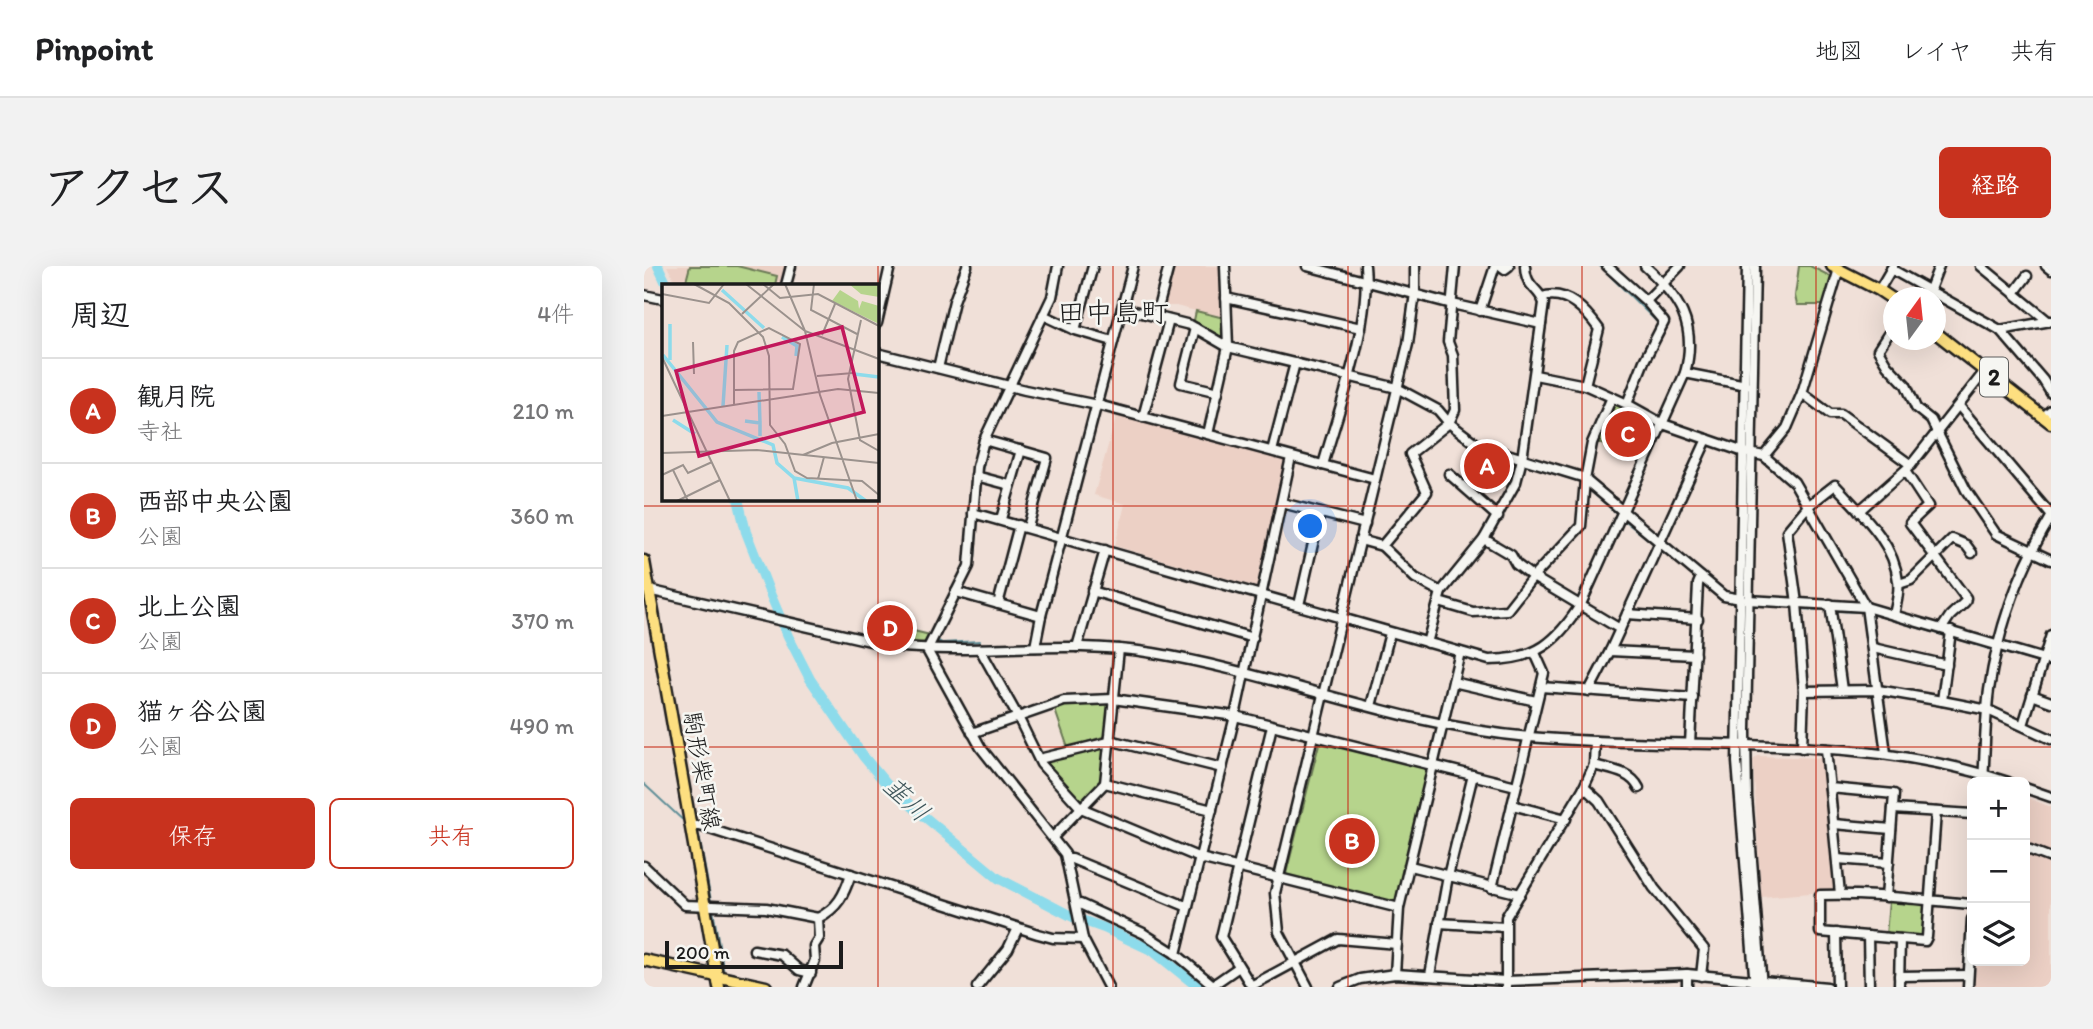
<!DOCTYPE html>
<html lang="ja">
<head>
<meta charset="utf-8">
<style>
	body { margin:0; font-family:Itim,"Klee One",sans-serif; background:#f2f2f2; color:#202124 }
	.controls { position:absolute; right:21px; bottom:21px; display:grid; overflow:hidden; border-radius:10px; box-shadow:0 7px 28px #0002 }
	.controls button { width:63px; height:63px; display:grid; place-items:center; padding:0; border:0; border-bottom:2px solid #e0e0e0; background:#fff; color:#202124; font:35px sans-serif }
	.compass { position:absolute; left:1239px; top:21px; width:63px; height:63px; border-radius:50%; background:#fff; box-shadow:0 7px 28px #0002; rotate:15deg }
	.scale { position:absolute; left:21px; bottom:18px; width:178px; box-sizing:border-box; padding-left:7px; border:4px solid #1c1c1c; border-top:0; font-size:19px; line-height:24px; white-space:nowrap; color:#1c1c1c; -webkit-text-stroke:5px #f6f6f2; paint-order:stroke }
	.you { position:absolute; left:667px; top:261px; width:24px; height:24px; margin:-18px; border:5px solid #fff; border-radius:50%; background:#1a73e8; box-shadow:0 0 0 10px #1a73e833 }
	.badge { display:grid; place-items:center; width:46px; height:46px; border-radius:50%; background:#c8321e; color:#fff; font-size:23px; font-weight:700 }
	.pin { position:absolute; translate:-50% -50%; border:4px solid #fff; box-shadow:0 2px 7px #0006 }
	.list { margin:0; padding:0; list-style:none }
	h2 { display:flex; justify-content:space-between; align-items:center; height:91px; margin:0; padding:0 28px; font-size:30px }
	h2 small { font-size:23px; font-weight:400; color:#757577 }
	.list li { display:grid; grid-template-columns:46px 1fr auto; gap:21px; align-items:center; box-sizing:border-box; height:105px; padding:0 28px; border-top:2px solid #e0e0e0 }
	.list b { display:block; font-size:26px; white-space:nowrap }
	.list p { margin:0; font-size:23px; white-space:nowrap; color:#757577 }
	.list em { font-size:23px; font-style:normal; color:#757577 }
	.actions { display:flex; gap:14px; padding:21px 28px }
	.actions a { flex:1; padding:16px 0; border:2px solid #c8321e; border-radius:10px; text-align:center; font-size:24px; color:#c8321e }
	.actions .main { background:#c8321e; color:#fff }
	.icon { flex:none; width:38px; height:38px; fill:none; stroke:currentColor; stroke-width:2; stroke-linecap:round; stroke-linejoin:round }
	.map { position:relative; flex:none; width:1407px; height:721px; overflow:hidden; border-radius:10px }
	header { display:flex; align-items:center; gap:42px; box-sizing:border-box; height:98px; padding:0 35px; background:#fff; border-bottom:2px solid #e0e0e0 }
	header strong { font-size:33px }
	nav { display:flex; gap:38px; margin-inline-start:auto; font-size:24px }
	.intro { display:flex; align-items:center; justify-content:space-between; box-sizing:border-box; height:168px; padding:0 42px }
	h1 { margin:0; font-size:49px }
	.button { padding:18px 32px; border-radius:10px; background:#c8321e; color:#fff; font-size:24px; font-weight:700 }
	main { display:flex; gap:42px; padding:0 42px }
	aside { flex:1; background:#fff; border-radius:10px; box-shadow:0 7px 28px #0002 }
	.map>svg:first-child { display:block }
	.built { fill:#ecd0c5 }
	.green { fill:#b6d48c; stroke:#697854; stroke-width:2 }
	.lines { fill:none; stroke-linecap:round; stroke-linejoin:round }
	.stream { stroke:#608f98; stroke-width:2 }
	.river { stroke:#8ddbeb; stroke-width:10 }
	.minor-casing { stroke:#1c1c1c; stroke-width:13 }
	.major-casing { stroke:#1c1c1c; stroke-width:15 }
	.minor { stroke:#f6f6f2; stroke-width:8 }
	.major { stroke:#fddf80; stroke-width:10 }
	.grid { fill:none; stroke:#c8321e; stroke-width:2; stroke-opacity:0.55 }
	.labels { text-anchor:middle; stroke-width:5; stroke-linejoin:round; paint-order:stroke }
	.shield { fill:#f6f6f2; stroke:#5d5d5c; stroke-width:2 }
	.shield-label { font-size:23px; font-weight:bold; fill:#1c1c1c }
	.street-label { font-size:24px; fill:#1c1c1c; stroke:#f6f6f2 }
	.water-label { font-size:26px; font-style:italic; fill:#3e555a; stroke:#f6f6f2 }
	.quarter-label { font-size:28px; fill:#1c1c1c; stroke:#f6f6f2 }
	.inset-river { fill:none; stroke:#8ddbeb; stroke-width:3.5 }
	.inset-road { fill:none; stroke:#9b928d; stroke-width:2 }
	.view { fill:#c2185b; fill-opacity:0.15; stroke:#c2185b; stroke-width:3.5 }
	.inset-edge { fill:none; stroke:#1c1c1c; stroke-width:3.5 }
</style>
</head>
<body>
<header>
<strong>Pinpoint</strong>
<nav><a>地図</a><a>レイヤ</a><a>共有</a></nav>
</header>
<div class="intro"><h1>アクセス</h1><a class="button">経路</a></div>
<main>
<aside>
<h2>周辺<small>4件</small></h2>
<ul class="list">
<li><span class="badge">A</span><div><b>観月院</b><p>寺社</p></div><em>210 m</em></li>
<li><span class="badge">B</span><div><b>西部中央公園</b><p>公園</p></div><em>360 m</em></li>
<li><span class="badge">C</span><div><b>北上公園</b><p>公園</p></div><em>370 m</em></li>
<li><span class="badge">D</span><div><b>猫ヶ谷公園</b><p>公園</p></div><em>490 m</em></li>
</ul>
<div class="actions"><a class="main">保存</a><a>共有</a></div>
</aside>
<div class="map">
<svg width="1407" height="721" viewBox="0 0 1407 721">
	<rect width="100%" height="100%" fill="#f0e0d8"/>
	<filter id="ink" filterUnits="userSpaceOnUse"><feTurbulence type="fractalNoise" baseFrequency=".0143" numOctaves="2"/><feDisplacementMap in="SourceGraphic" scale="14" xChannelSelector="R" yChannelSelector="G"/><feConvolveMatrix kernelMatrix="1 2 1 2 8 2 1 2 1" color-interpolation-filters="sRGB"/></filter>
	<g filter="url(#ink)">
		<g class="built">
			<polygon points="23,0 141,0 136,19 33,19"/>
			<polygon points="527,0 578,0 580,52 532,40 517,40"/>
			<polygon points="473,148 641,193 616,322 471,280 481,238 450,229"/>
			<polygon points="1114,490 1180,492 1193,625 1117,631 1109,494"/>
			<polygon points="1384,532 1407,541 1407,588 1381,578 1381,541"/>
			<polygon points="1381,585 1407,595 1407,721 1330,721 1333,695 1381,695"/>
		</g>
		<g class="green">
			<polygon points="46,0 93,0 133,10 131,19 41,19"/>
			<polygon points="1155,0 1166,0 1188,11 1181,39 1153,39 1151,30"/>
			<polygon points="552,45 580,52 580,73 577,75 549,59"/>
			<polygon points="975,137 1013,158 996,196 955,177 971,138"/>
			<polygon points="233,356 286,369 282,378 230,371"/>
			<polygon points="464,436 466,438 462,470 424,482 410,441 420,438"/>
			<polygon points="676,474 782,501 784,504 753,636 751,637 643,610 642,608"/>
			<polygon points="459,479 461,482 457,517 438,537 401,495"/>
			<polygon points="1245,635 1282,638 1281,669 1279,672 1242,669"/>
		</g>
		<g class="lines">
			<g class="stream">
				<polyline points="956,0 1015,58"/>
				<polyline points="411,33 415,26 417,5"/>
				<polyline points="987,118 1006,76"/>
				<polyline points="346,173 367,127"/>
				<polyline points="337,210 344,178"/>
				<polyline points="945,214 952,179 970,137"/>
				<polyline points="944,223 971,246"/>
				<polyline points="334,245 336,215"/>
				<polyline points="982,256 1010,278"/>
				<polyline points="1017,284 1050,311"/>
				<polyline points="1060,319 1075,332 1090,337"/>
				<polyline points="317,326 331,293 334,250"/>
				<polyline points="315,331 293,374 298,377 336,375"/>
				<polyline points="1157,343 1175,344"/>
				<polyline points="1192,345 1218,346"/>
				<polyline points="1228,348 1305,371"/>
				<polyline points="1310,372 1348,384"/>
				<polyline points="1357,386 1395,397"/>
				<polyline points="1401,399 1407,401"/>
				<polyline points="597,403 602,381"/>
				<polyline points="587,447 596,408"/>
				<polyline points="391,476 396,487"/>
				<polyline points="575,498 586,453"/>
				<polyline points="0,518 43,558"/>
				<polyline points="565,539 573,504"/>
				<polyline points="52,566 55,570 67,635"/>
				<polyline points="552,586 563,544"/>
				<polyline points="541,635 551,592"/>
				<polyline points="69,644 80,708"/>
				<polyline points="524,696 528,687"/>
			</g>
			<g class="river">
				<polyline points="14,0 23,19"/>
				<polyline points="94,233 102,266 125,325 144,370 166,413 219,490 245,521 354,612 429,651 460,662 509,685 554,721"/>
			</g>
			<g class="minor-casing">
				<g id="minor">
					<polyline points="414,0 408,31 340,174 333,201 325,300 283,384 337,482 421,588 439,673 464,721"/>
					<polyline points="663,0 808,38 897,58"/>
					<polyline points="857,0 861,3 865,0"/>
					<polyline points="963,0 1002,35 1020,56 1000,95 983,138"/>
					<polyline points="1103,0 1093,496 1111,721"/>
					<polyline points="1111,0 1102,465 1103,531 1118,721"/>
					<polyline points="1337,0 1404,55"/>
					<polyline points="1402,0 1407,4"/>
					<polyline points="1247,3 1356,64 1399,114 1407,127"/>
					<polyline points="142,19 147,0"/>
					<polyline points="1235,24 1249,0"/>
					<polyline points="1285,26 1295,0"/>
					<polyline points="1370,27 1383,10"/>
					<polyline points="0,29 19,33"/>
					<path d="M898,31C923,23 942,45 955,63L941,119L983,138L1019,158L1100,186L1120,190L1150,216L1222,341L1242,487"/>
					<polyline points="582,32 717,62"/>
					<polyline points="1002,35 1036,0"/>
					<polyline points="478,42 546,59 584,81 753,122 794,144 805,157 834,179 938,211 1080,330 1097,333"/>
					<polyline points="836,45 851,0"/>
					<polyline points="399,49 431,64 469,75"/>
					<polyline points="512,50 525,0"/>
					<polyline points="233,57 246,0"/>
					<polyline points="1250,59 1234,84 1243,99 1262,119 1272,142 1287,154 1322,224 1352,268 1407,294"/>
					<polyline points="551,62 537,117 574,126"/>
					<polyline points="431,64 449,0"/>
					<polyline points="1356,64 1407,55"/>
					<polyline points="233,87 381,124 458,140 731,213"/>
					<polyline points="294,102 310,35 323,0"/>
					<polyline points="1041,107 1102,119"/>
					<polyline points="891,109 941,119"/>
					<polyline points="1158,127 1186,148 1197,148 1267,199"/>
					<polyline points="1315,140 1407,249"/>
					<polyline points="499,151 525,54"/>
					<polyline points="1399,151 1407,144"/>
					<polyline points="564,168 584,81 581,0"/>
					<polyline points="340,174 403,192 384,261"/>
					<polyline points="628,185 651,97"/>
					<polyline points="1120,190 1143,162 1158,127 1195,3"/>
					<path d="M679,199C695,143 727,57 721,0"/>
					<polyline points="1261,205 1284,240 1266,257 1322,332 1321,336 1306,350 1298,362"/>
					<polyline points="805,208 854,251"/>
					<polyline points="332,210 366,219"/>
					<polyline points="638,237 721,258"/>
					<polyline points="1215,245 1267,199 1341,105"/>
					<path d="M329,247L845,394C892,394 913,376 937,338L1041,107C1054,59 1035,31 1001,0"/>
					<polyline points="357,253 377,184"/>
					<polyline points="840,273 867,289 872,298 889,311 976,363"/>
					<polyline points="716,274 738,280 771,312 797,326"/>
					<polyline points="738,280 783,226 766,188 805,157 811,144 809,89 804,76 811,0"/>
					<polyline points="1255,318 1267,314 1308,273 1322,279 1328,287"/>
					<path d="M0,323L248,380C334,389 422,373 509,387C635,408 756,460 885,471C1043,485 1213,465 1364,516"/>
					<polyline points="448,325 609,372"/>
					<polyline points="312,326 397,350"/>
					<polyline points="1104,334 1222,341 1407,395"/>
					<polyline points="795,336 829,346 863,344 889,311 937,260 941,214 948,177 968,131"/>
					<polyline points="354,338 375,259"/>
					<polyline points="1186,338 1198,424"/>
					<polyline points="655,339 676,247"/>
					<polyline points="983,348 1054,353"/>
					<path d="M783,377L797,326L840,273L872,216L878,193L900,37C894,20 882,23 881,0"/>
					<polyline points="391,381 397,350 489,0"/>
					<polyline points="433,381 461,284"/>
					<polyline points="1229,382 1303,399"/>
					<polyline points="336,383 374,451 397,498 437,542 556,592 755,642"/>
					<polyline points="966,385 1051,389"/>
					<polyline points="809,416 892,435"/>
					<polyline points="897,421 1049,432"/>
					<polyline points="945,425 966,385 1063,173"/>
					<polyline points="1160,425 1234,424 1298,435 1344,444 1407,473"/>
					<polyline points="1388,429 1407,436"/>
					<polyline points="1298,435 1307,365"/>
					<polyline points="727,440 746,367"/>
					<polyline points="1379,459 1407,369"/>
					<polyline points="328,467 420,435 469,433 591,450 872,520"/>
					<polyline points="1046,478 1054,318 1057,311"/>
					<path d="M1158,482L1160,425L1153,337L1143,265L1164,240L1191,219C1217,247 1250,276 1254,315C1256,326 1252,338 1250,349"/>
					<polyline points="1182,483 1196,628"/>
					<polyline points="395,493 469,475 578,502"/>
					<path d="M950,499C967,504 986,505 995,522"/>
					<path d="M1339,516C1341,486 1341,454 1345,424C1354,363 1375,304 1407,251"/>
					<polyline points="461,517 568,544"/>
					<polyline points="940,521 955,535 1010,622 1060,683 1057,710"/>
					<polyline points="1186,522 1250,528 1242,631"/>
					<polyline points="1381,522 1407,531"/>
					<polyline points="868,539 922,553"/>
					<polyline points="1249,543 1328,548"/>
					<path d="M1292,546L1283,671L1281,675L1176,666V629C1226,627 1278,634 1328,638"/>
					<polyline points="1190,558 1247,563"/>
					<polyline points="47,560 56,560 394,668 409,672 439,673"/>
					<polyline points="409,571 461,517 475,383"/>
					<polyline points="1381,582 1407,592"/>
					<polyline points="423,593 428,593 544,641"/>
					<polyline points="1193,593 1245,597"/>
					<path d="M0,600L41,639L122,642L174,652C194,642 200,629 207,608"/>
					<polyline points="766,600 876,628"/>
					<polyline points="848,622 900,407 891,387"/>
					<polyline points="433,639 436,638 499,667 532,688 569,719 595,701"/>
					<polyline points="795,657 861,661"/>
					<polyline points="1192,667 1193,721"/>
					<polyline points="1224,670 1225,721"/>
					<polyline points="110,684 138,689 155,704 167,707"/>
					<polyline points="532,688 591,450 647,191"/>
					<polyline points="751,708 755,642 816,386"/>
					<polyline points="1043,708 1043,721"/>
					<polyline points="786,709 804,610 829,509"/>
					<polyline points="1255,710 1324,709"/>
					<polyline points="607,720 694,673 753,678"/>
					<polyline points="160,721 171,694 170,680 175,672 174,652"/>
					<polyline points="333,721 364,683 374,662"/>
					<polyline points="608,721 577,671 628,460"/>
					<polyline points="664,721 635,666 631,627 764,78 771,27 771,0"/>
					<polyline points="696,721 716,713 751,708 862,715 1043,708 1183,721"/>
					<polyline points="862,721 862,651 940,521 950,499 951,475"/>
					<polyline points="1255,721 1256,673"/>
					<polyline points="1324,721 1328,653"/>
				</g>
			</g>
			<g class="major-casing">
				<g id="major">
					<polyline points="1188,0 1235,24 1250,34"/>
					<polyline points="1292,67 1407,157"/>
					<polyline points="0,295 75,721"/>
					<polyline points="0,694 122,721"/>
				</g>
			</g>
			<use href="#minor" class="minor"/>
			<use href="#major" class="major"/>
		</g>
	</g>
	<path class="grid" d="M234,0V721M469,0V721M704,0V721M938,0V721M1172,0V721M0,240H1407M0,481H1407"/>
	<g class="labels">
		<rect class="shield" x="1336" y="91.5" width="28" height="39" rx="5"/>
		<g class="shield-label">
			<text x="1350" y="119">2</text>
		</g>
		<g class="street-label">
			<text transform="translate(58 505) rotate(80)" y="8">駒形柴町線</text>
		</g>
		<g class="water-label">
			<text transform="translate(263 533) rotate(43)" y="9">韮川</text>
		</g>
		<g class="quarter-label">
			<text x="469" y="56">田中島町</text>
		</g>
	</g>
	<g transform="translate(18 18)">
		<rect width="217" height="217" fill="#f0e0d8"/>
		<path d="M187,0H217V13L199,10ZM178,6L196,17L197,25L200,17L217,22V40L170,17Z" fill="#b6d48c"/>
		<path class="inset-river" d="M60,6L102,44M120,53L135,62L134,72M1,71L55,138L111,161L115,179L132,194L136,217M8,76V40M192,90L217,93M97,108L98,139M61,122L65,61M11,136L33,150M83,137L98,139V152M132,194L186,204L204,217"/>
		<path class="inset-road" d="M32,0L67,19L101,53L107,72L108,141L123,160L133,187L145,194L200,197L217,211M84,0L143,47L158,111L195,217M101,0L118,14L156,10L217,42M123,0L143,47L217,75M152,0L149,26L195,50M0,10L47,19L62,0M80,30L112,0M199,36L186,95L198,156L217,167M160,51L173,20M31,58L32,90M0,73L68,217M155,92L191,89M72,106L131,105L138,60L107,44L76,58L72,67V120M0,132L176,105L217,109M0,169L95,166L217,179M141,171L170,159L217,150M11,186L26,217M0,191L21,181L26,189L50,178M156,195L162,173M15,217L58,196"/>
		<path class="view" d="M180,43L202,128L37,172L14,87Z"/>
		<rect width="217" height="217" class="inset-edge"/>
	</g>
</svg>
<div class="controls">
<button>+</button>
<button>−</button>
<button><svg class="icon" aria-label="layers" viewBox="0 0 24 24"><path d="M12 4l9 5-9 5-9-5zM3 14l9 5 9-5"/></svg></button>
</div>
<svg class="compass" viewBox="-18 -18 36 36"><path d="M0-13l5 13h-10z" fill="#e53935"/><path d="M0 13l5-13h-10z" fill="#757577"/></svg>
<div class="scale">200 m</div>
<div class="you"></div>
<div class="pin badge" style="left:843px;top:200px">A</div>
<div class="pin badge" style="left:708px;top:575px">B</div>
<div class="pin badge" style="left:984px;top:168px">C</div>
<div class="pin badge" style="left:246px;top:362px">D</div>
</div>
</main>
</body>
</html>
